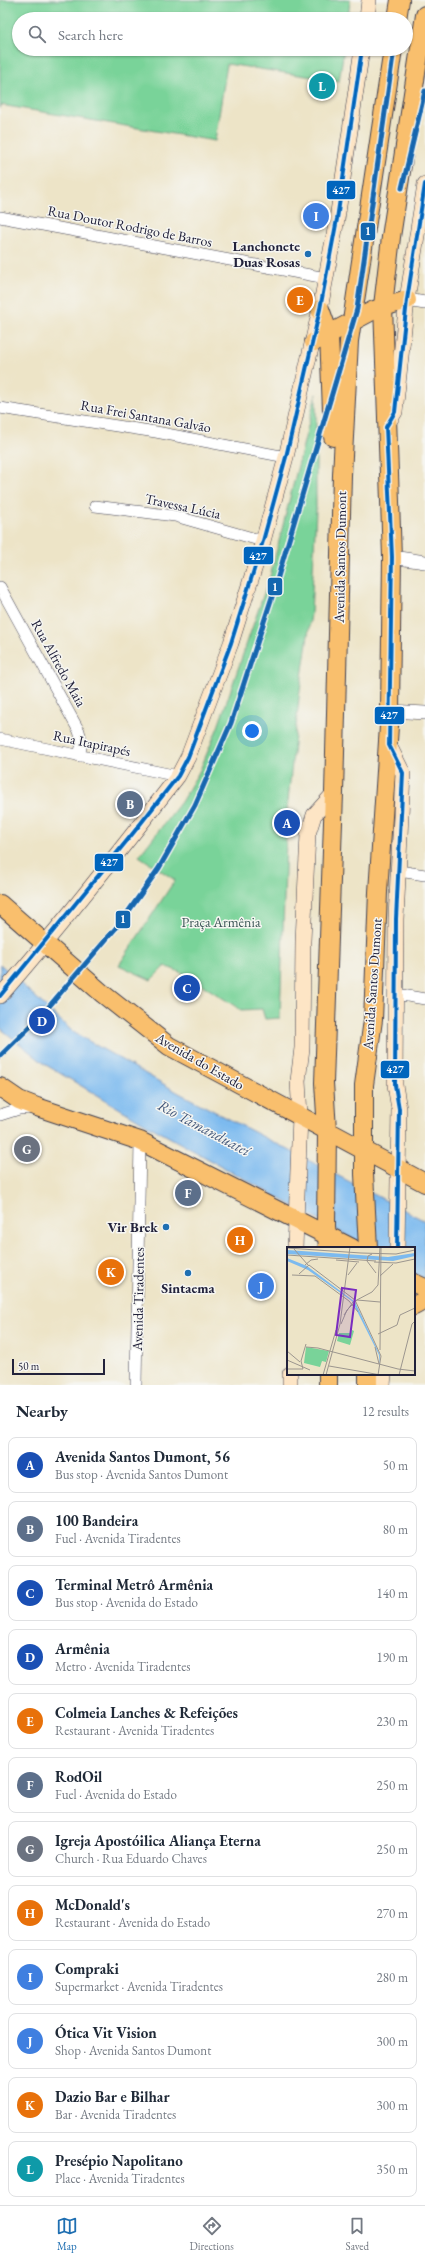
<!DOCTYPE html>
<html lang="en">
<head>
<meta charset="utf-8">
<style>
	body { margin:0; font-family:"EB Garamond",serif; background:#f2f2f3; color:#1f2937 }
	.scale { position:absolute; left:12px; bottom:10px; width:93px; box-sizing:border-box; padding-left:4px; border:2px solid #22223b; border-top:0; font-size:11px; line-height:14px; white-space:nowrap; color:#22223b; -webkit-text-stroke:3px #f6f6f2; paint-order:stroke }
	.you { position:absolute; left:252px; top:731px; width:14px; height:14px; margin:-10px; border:3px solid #fff; border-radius:50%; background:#1a73e8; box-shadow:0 0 0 6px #1a73e833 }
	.badge { display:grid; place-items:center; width:26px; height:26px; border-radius:50%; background:#1f6fb2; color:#fff; font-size:13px; font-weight:700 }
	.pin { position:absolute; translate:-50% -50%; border:2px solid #fff; box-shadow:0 1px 4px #0006 }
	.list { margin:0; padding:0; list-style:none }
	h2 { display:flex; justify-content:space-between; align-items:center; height:52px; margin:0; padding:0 16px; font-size:17px }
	h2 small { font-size:13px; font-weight:400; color:#747a83 }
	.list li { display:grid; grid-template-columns:26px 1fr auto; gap:12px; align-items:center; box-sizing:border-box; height:56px; margin:0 8px 8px; padding:0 8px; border:1px solid #e0e1e3; border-radius:8px }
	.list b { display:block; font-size:15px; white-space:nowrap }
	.list p { margin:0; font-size:13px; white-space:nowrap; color:#747a83 }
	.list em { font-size:13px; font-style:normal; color:#747a83 }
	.icon { flex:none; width:22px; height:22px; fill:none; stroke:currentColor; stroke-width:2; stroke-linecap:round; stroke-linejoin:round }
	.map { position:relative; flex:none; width:425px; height:1385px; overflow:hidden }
	.search { position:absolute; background:#fff; box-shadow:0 1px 3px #0004; left:12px; right:12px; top:12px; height:44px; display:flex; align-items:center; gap:10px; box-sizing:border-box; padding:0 14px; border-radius:22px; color:#747a83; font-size:15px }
	.sheet { height:820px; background:#fff }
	nav { display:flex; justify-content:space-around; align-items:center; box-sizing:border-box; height:56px; border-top:1px solid #e0e1e3; background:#fff; font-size:11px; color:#747a83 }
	nav a { display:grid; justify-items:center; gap:2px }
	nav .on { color:#1f6fb2 }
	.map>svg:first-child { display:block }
	.green { fill:#79d399; stroke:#4e7a6a }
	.water { fill:#7cbaef; stroke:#4f6e95 }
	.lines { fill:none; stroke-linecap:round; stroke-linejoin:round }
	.minor-casing { stroke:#403f50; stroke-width:12 }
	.tertiary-casing { stroke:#403f50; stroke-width:14 }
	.secondary-casing { stroke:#403f50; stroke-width:16 }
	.trunk-casing { stroke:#403f50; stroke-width:20 }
	.minor { stroke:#fff; stroke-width:11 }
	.tertiary { stroke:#fff; stroke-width:13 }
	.secondary { stroke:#fde5c5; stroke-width:15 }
	.trunk { stroke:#f9bf6d; stroke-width:18 }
	.bus-1-casing { stroke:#f6f6f2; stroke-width:7 }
	.bus-1 { stroke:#0065bd; stroke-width:4 }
	.metro-1-casing { stroke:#f6f6f2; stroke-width:8 }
	.metro-1 { stroke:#1266af; stroke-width:5 }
	.poi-dot { fill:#1f6fb2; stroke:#f6f6f2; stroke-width:1.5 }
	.labels { text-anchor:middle; stroke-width:3; stroke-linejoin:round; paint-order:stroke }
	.street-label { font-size:14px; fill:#22223b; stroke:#f6f6f2 }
	.poi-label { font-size:14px; font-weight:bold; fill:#22223b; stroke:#f6f6f2; text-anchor:end }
	.park-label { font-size:14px; fill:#3c5757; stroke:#f6f6f2 }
	.water-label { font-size:15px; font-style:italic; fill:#42577a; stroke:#f6f6f2 }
	.inset-road { fill:none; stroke:#9c968f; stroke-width:1 }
	.view { fill:#7b2cbf; fill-opacity:0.15; stroke:#7b2cbf; stroke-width:2 }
	.inset-edge { fill:none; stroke:#22223b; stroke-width:2 }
	.line-badge { stroke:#f6f6f2; stroke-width:1.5 }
	.badge-label { font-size:11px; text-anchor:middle; font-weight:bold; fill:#fff }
</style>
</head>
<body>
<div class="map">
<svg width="425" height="1385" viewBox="0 0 425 1385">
	<rect width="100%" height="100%" fill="#f6f6f2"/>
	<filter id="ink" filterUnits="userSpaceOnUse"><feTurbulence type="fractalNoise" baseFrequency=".025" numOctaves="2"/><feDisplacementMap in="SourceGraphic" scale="8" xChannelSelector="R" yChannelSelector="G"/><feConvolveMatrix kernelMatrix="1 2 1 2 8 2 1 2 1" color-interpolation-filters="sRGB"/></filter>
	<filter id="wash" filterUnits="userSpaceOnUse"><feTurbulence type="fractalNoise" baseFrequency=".012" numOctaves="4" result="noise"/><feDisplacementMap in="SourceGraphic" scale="16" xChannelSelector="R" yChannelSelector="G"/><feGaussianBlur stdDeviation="0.9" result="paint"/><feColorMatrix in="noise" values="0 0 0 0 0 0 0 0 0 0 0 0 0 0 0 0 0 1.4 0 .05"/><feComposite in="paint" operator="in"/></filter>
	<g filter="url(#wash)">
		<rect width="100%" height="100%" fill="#ede4c7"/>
		<g class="green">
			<polygon points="0,0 350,0 348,19 19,19 19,49 344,49 339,81 227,64 215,141 1,105 0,109"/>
			<polygon points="316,394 316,510 311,614 299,698 287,810 280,1018 265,1019 262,1009 241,1010 187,975 165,966 151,980 119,965 175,880 139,856 181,802 200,770 218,727 271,573"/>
		</g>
		<polygon class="water" points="0,964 73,1032 179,1093 425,1221 425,1279 414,1273 414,1248 369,1248 149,1126 46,1065 0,1028"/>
	</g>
	<g filter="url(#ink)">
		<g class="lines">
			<g class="minor-casing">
				<g id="minor">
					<polyline points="0,217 326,278"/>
					<polyline points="0,408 156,432 286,457"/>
					<polyline points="95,506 175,516 263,541"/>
					<polyline points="0,587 79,731 82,743 79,756"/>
					<polyline points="0,739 178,776"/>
					<polyline points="399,871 425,875"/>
					<polyline points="396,994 425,999"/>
					<polyline points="0,1115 19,1109 32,1108"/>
					<polyline points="136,1385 140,1141"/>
				</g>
			</g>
			<g class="tertiary-casing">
				<g id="tertiary">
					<polyline points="407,300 425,303"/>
					<polyline points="392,557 425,562"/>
					<polyline points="390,711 425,713"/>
				</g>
			</g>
			<g class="secondary-casing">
				<g id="secondary">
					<polyline points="367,19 369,0"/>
					<polyline points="388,423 395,412 407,300 425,184"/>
					<polyline points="389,745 403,773 396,919 395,1085 399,1109 397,1248"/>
					<path d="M0,996C62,925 120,851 178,776L188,757L231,643L263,541L286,457L320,309L337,219L362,49"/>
					<polyline points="295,1248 300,1116 298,1081 302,1048 303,941 308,834 314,815 334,793"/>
					<polyline points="290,1385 290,1374"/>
					<polyline points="383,1385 384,1374"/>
				</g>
			</g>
			<g class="trunk-casing">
				<g id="trunk">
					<polyline points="397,19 400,0"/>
					<polyline points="320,309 329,334 333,437"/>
					<polyline points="314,342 374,310 407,300"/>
					<polyline points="0,904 103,994 169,1046 425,1183"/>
					<polyline points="0,1087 19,1100 37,1107 140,1141 352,1248"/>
					<polyline points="328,1248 326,1226 327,1130 324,1083 334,793 342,475 349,341 393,49"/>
					<polyline points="368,1248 364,1174 364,1085 373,1020 378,892 390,711 392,557 383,306 391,237 425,15"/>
					<polyline points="414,1283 425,1288"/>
					<polyline points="414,1306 425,1300"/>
					<polyline points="328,1385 328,1374"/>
					<polyline points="368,1385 368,1374"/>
				</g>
			</g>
			<use href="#minor" class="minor"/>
			<use href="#tertiary" class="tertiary"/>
			<use href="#secondary" class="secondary"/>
			<use href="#trunk" class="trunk"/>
			<g class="bus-1-casing">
				<g id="bus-1">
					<polyline points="0,996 134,832 178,776 188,757 231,643 263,541 286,457 320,309 337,219 362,49"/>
					<polyline points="397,1248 399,1109 395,1085 396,919 403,773 389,745 392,557 386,427 395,412 407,300 425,184"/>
				</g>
			</g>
			<use href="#bus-1" class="bus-1"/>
			<g class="metro-1-casing">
				<g id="metro-1">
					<polyline points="402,188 425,91"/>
					<polyline points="0,1056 40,1017 121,922 159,868 195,805 231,723 272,597 357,309 394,49"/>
				</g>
			</g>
			<use href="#metro-1" class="metro-1"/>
		</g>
	</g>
	<g class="poi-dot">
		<circle cx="308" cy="254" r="4"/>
		<circle cx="166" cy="1227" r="4"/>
		<circle cx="188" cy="1273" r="4"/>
	</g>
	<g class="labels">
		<g class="street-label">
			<text transform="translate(130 226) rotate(11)" y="5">Rua Doutor Rodrigo de Barros</text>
			<text transform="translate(146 416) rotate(10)" y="5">Rua Frei Santana Galvão</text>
			<text transform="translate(183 506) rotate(12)" y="5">Travessa Lúcia</text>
			<text transform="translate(340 557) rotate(-89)" y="5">Avenida Santos Dumont</text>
			<text transform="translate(59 663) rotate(61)" y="5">Rua Alfredo Maia</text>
			<text transform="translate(92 743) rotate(12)" y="5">Rua Itapirapés</text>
			<text transform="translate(372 984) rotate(-86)" y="5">Avenida Santos Dumont</text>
			<text transform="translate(200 1061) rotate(30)" y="5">Avenida do Estado</text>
			<text transform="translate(138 1299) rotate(-89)" y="5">Avenida Tiradentes</text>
		</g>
		<g class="poi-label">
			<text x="300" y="251">Lanchonete<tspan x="300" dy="16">Duas Rosas</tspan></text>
			<text x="158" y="1232">Vir Brek</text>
			<text x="188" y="1293" text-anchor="middle">Sintaema</text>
		</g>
		<g class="park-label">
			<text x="221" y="927">Praça Armênia</text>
		</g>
		<g class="water-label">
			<text transform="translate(204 1128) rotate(28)" y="5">Rio Tamanduateí</text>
		</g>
	</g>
	<g transform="translate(287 1247)">
		<rect width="128" height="128" fill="#ede4c7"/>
		<path d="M65,83L67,84L63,98L50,94L52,86H64ZM19,100L42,104L39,115L35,114L33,120L17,116Z" fill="#79d399"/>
		<path d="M0,3L101,10L128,6V9L106,14L0,7ZM0,11L20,19L68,55L93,108L92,120V108L65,54L21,23L0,14Z" fill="#7cbaef"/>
		<path class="inset-road" d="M0,1L74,6L109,7L128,3M7,2L21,18M85,7L81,9L80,14L89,26M0,8L89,14M49,13L72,15M87,15L109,16L128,12M18,18L24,13L31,12M12,27L22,18L68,53L94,109L91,128M5,28L28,29L62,54L71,65M61,28L70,16M93,29L106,17M57,68L66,55L85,45L91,38L93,0M54,77L60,63L70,53L93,55M91,87L110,78L113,68L128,61M19,100L31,101M88,100L92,117M31,101L111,122L128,124M93,103L94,0M0,104L13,115M0,113L23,123M42,119L94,128M0,122H16L14,114L19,97M36,128L49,83M39,128L53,77L63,0M112,128L125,77L128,74"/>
		<path class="view" d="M55,41L69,43L63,90L49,88Z"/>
		<rect width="128" height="128" class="inset-edge"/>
	</g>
	<g class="line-badge">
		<rect x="326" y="180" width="30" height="20" rx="4" fill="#0065bd"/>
		<rect x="360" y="222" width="16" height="19" rx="4" fill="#1266af"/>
		<rect x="243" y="546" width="31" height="19" rx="4" fill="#0065bd"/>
		<rect x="267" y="577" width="16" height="19" rx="4" fill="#1266af"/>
		<rect x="374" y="706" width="31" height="19" rx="4" fill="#0065bd"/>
		<rect x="94" y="853" width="30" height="19" rx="4" fill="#0065bd"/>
		<rect x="115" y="910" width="16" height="19" rx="4" fill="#1266af"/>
		<rect x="380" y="1060" width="30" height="19" rx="4" fill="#0065bd"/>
	</g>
	<g class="badge-label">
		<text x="341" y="194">427</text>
		<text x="368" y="235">1</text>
		<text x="258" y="560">427</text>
		<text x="275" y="591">1</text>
		<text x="389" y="719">427</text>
		<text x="109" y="866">427</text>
		<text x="123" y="923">1</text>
		<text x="395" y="1073">427</text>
	</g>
</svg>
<div class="scale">50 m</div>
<div class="you"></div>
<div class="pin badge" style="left:287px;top:823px;background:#1a4fb4">A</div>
<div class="pin badge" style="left:130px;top:804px;background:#5c6f8a">B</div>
<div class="pin badge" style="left:187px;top:988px;background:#1a4fb4">C</div>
<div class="pin badge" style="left:42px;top:1021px;background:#1a4fb4">D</div>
<div class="pin badge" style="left:300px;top:300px;background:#e8710a">E</div>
<div class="pin badge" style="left:188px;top:1193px;background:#5c6f8a">F</div>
<div class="pin badge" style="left:27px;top:1149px;background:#6b7280">G</div>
<div class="pin badge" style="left:240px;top:1240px;background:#e8710a">H</div>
<div class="pin badge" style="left:316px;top:216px;background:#3f7fe0">I</div>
<div class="pin badge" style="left:261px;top:1286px;background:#3f7fe0">J</div>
<div class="pin badge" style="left:111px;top:1272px;background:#e8710a">K</div>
<div class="pin badge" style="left:322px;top:86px;background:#0f9aa8">L</div>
<div class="search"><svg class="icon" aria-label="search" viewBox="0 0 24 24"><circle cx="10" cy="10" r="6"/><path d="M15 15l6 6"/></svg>Search here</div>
</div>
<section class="sheet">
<h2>Nearby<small>12 results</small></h2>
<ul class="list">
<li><span class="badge" style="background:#1a4fb4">A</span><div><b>Avenida Santos Dumont, 56</b><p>Bus stop · Avenida Santos Dumont</p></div><em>50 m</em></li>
<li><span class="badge" style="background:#5c6f8a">B</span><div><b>100 Bandeira</b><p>Fuel · Avenida Tiradentes</p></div><em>80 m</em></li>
<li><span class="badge" style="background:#1a4fb4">C</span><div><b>Terminal Metrô Armênia</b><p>Bus stop · Avenida do Estado</p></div><em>140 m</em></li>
<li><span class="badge" style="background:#1a4fb4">D</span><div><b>Armênia</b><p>Metro · Avenida Tiradentes</p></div><em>190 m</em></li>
<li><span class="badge" style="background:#e8710a">E</span><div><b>Colmeia Lanches &amp; Refeições</b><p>Restaurant · Avenida Tiradentes</p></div><em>230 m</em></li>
<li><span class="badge" style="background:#5c6f8a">F</span><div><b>RodOil</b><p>Fuel · Avenida do Estado</p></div><em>250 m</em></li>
<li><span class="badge" style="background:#6b7280">G</span><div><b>Igreja Apostóilica Aliança Eterna</b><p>Church · Rua Eduardo Chaves</p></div><em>250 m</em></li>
<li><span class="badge" style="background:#e8710a">H</span><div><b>McDonald's</b><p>Restaurant · Avenida do Estado</p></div><em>270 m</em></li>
<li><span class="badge" style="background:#3f7fe0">I</span><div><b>Compraki</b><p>Supermarket · Avenida Tiradentes</p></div><em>280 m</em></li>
<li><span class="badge" style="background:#3f7fe0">J</span><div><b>Ótica Vit Vision</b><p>Shop · Avenida Santos Dumont</p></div><em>300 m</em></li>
<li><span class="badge" style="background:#e8710a">K</span><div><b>Dazio Bar e Bilhar</b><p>Bar · Avenida Tiradentes</p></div><em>300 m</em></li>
<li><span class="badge" style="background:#0f9aa8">L</span><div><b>Presépio Napolitano</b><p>Place · Avenida Tiradentes</p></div><em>350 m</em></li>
</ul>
</section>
<nav>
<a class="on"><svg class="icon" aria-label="map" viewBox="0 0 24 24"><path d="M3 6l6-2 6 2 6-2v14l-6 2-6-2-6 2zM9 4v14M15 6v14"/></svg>Map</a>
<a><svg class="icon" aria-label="directions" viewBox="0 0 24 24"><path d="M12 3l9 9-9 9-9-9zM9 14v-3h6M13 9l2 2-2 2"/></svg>Directions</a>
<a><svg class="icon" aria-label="saved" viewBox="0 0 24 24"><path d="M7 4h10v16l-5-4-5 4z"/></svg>Saved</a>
</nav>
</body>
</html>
